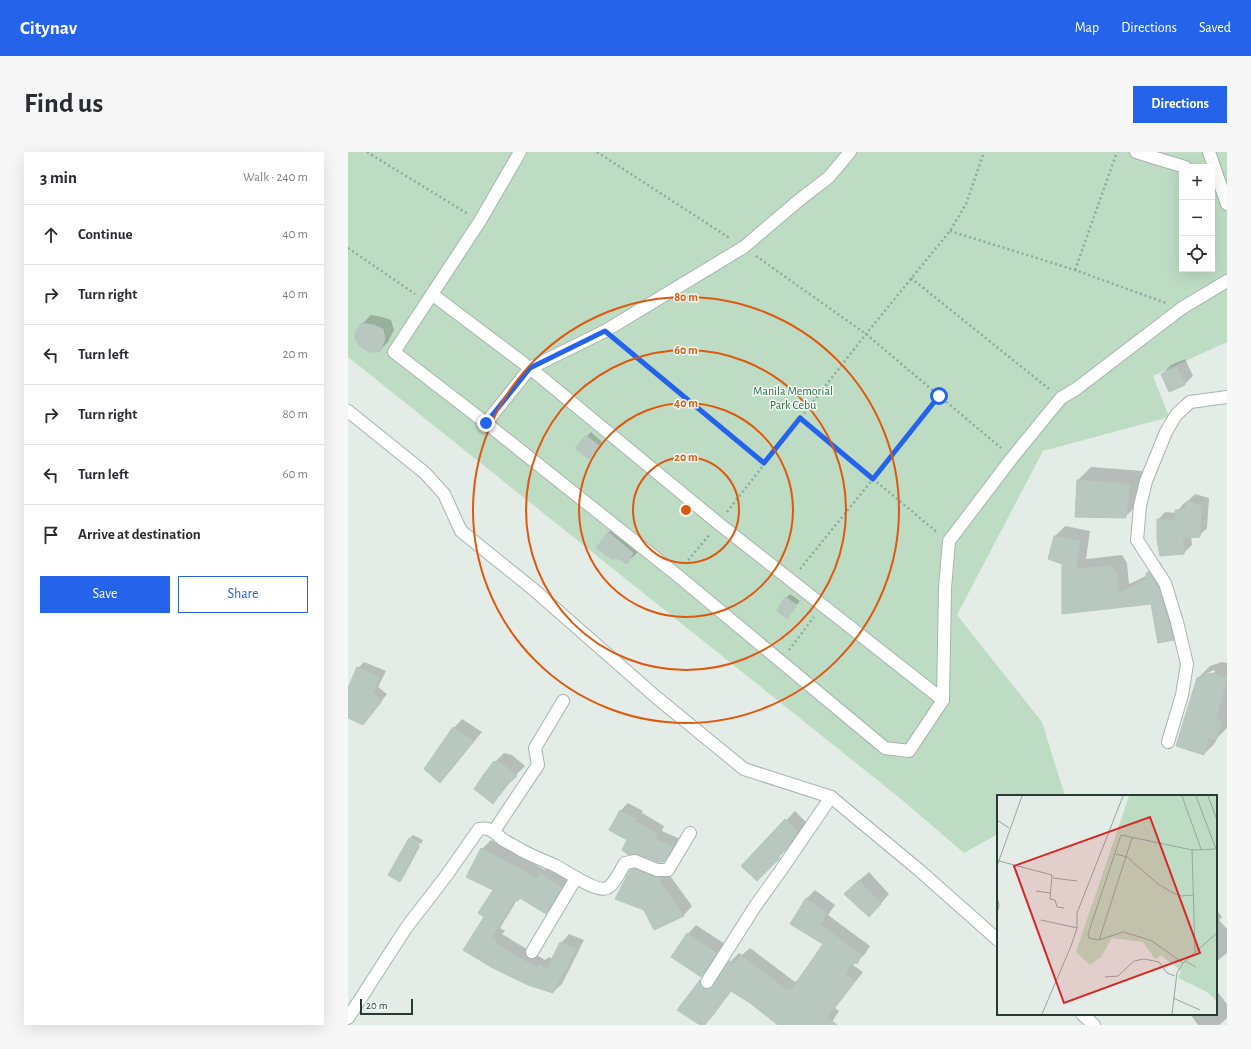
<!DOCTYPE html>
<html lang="en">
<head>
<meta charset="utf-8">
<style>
	body { margin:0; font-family:"Alegreya Sans",sans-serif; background:#f7f7f7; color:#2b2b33 }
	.controls { position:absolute; right:12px; top:12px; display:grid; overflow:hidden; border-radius:0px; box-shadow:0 4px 16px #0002 }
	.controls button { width:36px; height:36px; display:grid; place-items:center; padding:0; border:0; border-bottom:1px solid #e1e1e2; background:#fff; color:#2b2b33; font:20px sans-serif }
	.scale { position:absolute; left:12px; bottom:10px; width:53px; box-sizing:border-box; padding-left:4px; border:2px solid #243c34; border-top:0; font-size:11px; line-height:14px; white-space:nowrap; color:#243c34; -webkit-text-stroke:3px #f4f9f6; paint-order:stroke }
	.stop { position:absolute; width:12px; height:12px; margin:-9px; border:3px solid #2563eb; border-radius:50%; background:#fff }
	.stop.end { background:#2563eb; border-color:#fff; box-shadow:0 1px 4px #0008 }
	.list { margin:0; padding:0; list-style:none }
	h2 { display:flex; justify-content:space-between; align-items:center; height:52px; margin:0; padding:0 16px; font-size:17px }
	h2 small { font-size:13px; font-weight:400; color:#7c7c81 }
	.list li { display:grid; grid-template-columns:26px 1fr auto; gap:12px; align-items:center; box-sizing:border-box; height:60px; padding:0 16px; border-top:1px solid #e1e1e2 }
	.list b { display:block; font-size:15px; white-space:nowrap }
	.list em { font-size:13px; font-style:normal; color:#7c7c81 }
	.actions { display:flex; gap:8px; padding:12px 16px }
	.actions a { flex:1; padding:9px 0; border:1px solid #2563eb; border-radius:0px; text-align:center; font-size:14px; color:#2563eb }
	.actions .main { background:#2563eb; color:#fff }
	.icon { flex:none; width:22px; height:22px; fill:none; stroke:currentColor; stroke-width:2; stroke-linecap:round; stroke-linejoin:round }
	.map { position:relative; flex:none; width:879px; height:873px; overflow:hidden; border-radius:0px }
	header { display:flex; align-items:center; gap:24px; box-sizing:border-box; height:56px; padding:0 20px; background:#2563eb; color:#fff }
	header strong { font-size:19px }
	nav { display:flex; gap:22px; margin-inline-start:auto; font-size:14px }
	.intro { display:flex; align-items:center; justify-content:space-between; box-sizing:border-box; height:96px; padding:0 24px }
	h1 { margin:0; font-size:28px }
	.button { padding:10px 18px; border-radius:0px; background:#2563eb; color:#fff; font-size:14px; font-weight:700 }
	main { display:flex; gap:24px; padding:0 24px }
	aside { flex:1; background:#fff; border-radius:0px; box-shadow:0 4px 16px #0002 }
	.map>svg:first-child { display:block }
	.green { fill:#bedcc4; fill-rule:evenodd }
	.shadow { fill:#0003; fill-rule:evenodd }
	.building { fill:#b9c7c1; stroke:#b6c5be }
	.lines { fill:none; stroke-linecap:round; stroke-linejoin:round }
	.minor-casing { stroke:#a7b4ae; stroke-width:14 }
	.path { stroke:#86ad9f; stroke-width:2.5; stroke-dasharray:2 3; stroke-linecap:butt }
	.minor { stroke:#fff; stroke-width:12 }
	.route { stroke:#2563eb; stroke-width:5 }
	.ring { fill:none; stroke:#de580e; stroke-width:2 }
	.labels { text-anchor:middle; stroke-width:3; stroke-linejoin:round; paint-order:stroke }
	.park-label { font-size:12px; fill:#317046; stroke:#f4f9f6 }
	.inset-road { fill:none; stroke:#97a6a0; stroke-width:1 }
	.view { fill:#d62828; fill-opacity:0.15; stroke:#d62828; stroke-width:2 }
	.inset-edge { fill:none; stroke:#243c34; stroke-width:2 }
	.centre { fill:#de580e; stroke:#f4f9f6; stroke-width:2 }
	.ring-label { font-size:12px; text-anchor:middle; font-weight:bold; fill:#de580e; stroke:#f4f9f6; stroke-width:3; stroke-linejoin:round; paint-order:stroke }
</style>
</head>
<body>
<header>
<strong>Citynav</strong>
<nav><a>Map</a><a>Directions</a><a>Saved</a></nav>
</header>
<div class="intro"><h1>Find us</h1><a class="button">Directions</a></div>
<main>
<aside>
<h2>3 min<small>Walk · 240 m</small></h2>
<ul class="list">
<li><svg class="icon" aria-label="ahead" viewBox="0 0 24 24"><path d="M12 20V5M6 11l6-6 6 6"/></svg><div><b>Continue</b></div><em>40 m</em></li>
<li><svg class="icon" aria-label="right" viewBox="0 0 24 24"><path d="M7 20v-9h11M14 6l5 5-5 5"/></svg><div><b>Turn right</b></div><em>40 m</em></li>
<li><svg class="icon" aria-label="left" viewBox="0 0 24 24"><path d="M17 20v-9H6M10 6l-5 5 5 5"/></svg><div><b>Turn left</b></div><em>20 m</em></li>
<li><svg class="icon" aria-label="right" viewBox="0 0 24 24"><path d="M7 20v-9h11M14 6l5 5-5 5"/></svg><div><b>Turn right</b></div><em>80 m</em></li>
<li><svg class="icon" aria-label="left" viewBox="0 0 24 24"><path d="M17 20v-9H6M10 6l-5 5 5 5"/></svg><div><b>Turn left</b></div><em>60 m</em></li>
<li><svg class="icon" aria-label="arrive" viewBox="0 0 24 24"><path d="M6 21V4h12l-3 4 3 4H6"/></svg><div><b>Arrive at destination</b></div></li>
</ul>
<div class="actions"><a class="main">Save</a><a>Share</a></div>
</aside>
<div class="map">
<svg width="879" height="873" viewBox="0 0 879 873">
	<rect width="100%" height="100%" fill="#e4ece8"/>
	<path class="green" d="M0,0H879V190L805,224L821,265L695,299L609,463L694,570L717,644H650V682L616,701L553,647L0,205ZM834,15H864V117H834Z"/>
	<g class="shadow">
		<polygon points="23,163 34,165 43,168 46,178 40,190 31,199 14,172"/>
		<polygon points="837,207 845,224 836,233 814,222 823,213"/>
		<polygon points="243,280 254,290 241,306 239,284"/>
		<polygon points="743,315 795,319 790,352 777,365 730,328"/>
		<polygon points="847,342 861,346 859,376 851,384 843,384 844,393 836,401 810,368 817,360 828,361 836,351 839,350"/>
		<polygon points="269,372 293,392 288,402 279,410 250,395 261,380"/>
		<polygon points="717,374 742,379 738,407 774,403 779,411 781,432 800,423 799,421 812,410 820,424 836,477 825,487 804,451 715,461 715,411 707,384"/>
		<polygon points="442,442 452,449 439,466 438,446"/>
		<polygon points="16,510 38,519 30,535 39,542 15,572 0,558 0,537 10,516"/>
		<path d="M874,510L879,511V576L869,586L867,591L856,602L850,526L862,514ZM866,518L867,520L857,524V522Z"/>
		<polygon points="114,567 134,580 100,621 92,630 106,576"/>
		<polygon points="156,601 164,603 177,614 164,627 153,642 145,651 147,610"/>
		<polygon points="280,651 295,659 294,661 316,674 314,679 332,687 323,702 315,710 281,688 273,658"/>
		<polygon points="447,659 458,670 448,686 438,696 439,697 409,727 394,714"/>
		<polygon points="65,683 75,688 73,692 62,686"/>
		<polygon points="61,688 72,694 56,724 52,729"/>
		<polygon points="143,688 197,718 201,714 221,727 206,753 198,761 172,745 169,748 152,776 157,779 154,782 197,808 201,805 205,807 213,791 221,782 236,788 214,832 205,840 143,815 137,764 147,738 134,697"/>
		<polygon points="292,709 320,721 344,754 336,763 307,777 297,758 283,718"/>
		<polygon points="521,720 541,742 530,755 506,733"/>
		<polygon points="467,738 487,753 480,763 522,794 517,802 505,813 515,820 487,856 491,859 482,873 432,873 403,850 384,838 364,865 356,873 354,873 330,858 353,829 360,821 363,828 369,829 382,810 391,801 394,803 402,796 447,830 449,828 450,829 476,791 458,747"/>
		<polygon points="868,757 874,765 871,768 879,777 879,801 868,810"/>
		<polygon points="348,773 377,792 362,815 353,823 340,782"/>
		<polygon points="868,838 879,852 879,866 871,873 850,873 842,862 868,862"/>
	</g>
	<g class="building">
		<polygon points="13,171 25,173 35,177 37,187 32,200 21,200 11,193 6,184"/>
		<polygon points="829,215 837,233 821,240 813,222"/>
		<polygon points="238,283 251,294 241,307 227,296"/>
		<polygon points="729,328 782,332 778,366 727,365"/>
		<polygon points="839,349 854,354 852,385 835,386 836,402 812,404 809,387 809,367 827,368 827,358 836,357"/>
		<polygon points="260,380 285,401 279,412 269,406 264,407 248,396"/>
		<polygon points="706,384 732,389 728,417 764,413 768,421 771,441 799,427 798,421 801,420 810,434 826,488 810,491 803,452 714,462 714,412 700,407"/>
		<polygon points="437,445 449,453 439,467 429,459"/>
		<polygon points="9,515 32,525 25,541 34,549 15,573 0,566 0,536"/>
		<polygon points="862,521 879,526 868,568 874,569 868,588 861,586 856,603 828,594 849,526"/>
		<polygon points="105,575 126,589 92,631 76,617"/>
		<polygon points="146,609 155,612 169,624 156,636 145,652 126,637 136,622"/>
		<polygon points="272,658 288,667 287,669 310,682 307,687 325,695 316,710 310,710 289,702 281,703 274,698 279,688 261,678"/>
		<polygon points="437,667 450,679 439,696 430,705 432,706 409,729 393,714"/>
		<polygon points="61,686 71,692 52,730 40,723"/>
		<polygon points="133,696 189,726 192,721 214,735 198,762 172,746 170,749 167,748 144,785 149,787 147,791 189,816 191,812 199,817 212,790 228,797 205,841 180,833 143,815 115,798 136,765 130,761 145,738 118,725"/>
		<polygon points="286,717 306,725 314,726 312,730 336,764 306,778 296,758 267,747 282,718"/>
		<polygon points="511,728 533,752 521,765 496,742"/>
		<polygon points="458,746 479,762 472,772 514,803 509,812 505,810 497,822 507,829 479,865 489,873 430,873 402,851 383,839 357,873 352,873 329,858 352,828 352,833 355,836 358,837 363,836 381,809 386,812 393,803 439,838 440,836 443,838 475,792 442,772"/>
		<polygon points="339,781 369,801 353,825 323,805"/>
	</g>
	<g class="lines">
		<g class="minor-casing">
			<g id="minor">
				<polyline points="172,0 132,69 46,200 138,271 329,423 537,596 561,599 595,548 597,436 601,389 664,306 713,246 728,237 834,156 879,129"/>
				<polyline points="788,0 837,15"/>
				<polyline points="861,0 879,52"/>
				<polyline points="85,143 182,216 370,371 595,548"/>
				<polyline points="0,259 77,321 96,342 113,379 185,437 308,545 396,617 483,645 571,718 650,788"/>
				<polyline points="138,271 182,216 257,179 396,95 450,49 481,25 502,0"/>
				<polyline points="820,590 834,543 839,512 829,470 817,431 789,388 792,354 798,329 818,280 828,263 842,250 879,245"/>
				<polyline points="146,679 190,613 187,596 215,549"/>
				<polyline points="184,800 228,726"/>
				<polyline points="359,830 408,753 431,721 483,645"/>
				<polyline points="734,862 746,873"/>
				<path d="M0,866L58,776L98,724L131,677C142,675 146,680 154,687C160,691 167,694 173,698C184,704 195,708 206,713C217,718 248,741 259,736C267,732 272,719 277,711L287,709L309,718H320L342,681"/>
			</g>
		</g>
		<g class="path">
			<polyline points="19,0 120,62"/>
			<polyline points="249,0 383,87"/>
			<polyline points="602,79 727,118 818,151"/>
			<polyline points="0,96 67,142"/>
			<polyline points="408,104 518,182 653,296"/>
			<polyline points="727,118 769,0"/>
			<polyline points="563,126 701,237"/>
			<polyline points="268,189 417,311"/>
			<polyline points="452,266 590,381"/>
			<polyline points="379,360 518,182 602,79 618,52 636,0"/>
			<polyline points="337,412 362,382"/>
			<polyline points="452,417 525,327 591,244"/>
			<polyline points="441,498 466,465"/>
		</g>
		<use href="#minor" class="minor"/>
	</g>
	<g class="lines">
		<polyline class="route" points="138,271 182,216 257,179 416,311 452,266 525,327 591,244"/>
	</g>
	<g class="ring">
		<circle cx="338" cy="358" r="53"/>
		<circle cx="338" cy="358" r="107"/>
		<circle cx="338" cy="358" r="160"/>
		<circle cx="338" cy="358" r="213"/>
	</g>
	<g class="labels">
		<g class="park-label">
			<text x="445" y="243">Manila Memorial<tspan x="445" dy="14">Park Cebu</tspan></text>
		</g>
	</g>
	<g transform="translate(649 643)">
		<rect width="220" height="220" fill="#e4ece8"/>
		<path d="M132,1H220V206L210,197L181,183L184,176L164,160L158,164L146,147L115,143L104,162L93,170L79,157Z" fill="#bedcc4"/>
		<path class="inset-road" d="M185,1L204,54M199,1L219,54M211,1L220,25M0,25L12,33M195,55L198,158M119,59L130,62L161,89L176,98L184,101L196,100M2,66L55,80L53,104L58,105L60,112L67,113M0,71L25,1M56,83L80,86M39,96L53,98M0,102L2,110L0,119M44,125L80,133M102,145L135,43M188,166L199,172M186,168L155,146L143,142L126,137L102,145L92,143L91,139L124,40L195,55L220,54M108,182L121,181L137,166L147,164L162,167L170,178L178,181M176,203L203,215M45,219L74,151L80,133V118L126,1M175,219L180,178L186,168L220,138"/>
		<path class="view" d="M153,22L203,158L67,208L17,71Z"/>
		<rect width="220" height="220" class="inset-edge"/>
	</g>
	<circle cx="338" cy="358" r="6" class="centre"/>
	<g class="ring-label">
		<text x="338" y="149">80 m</text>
		<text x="338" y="202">60 m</text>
		<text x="338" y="255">40 m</text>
		<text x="338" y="309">20 m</text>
	</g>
</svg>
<div class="controls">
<button>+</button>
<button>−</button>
<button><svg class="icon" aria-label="locate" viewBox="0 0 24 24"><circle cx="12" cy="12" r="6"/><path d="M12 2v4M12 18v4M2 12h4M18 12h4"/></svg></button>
</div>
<div class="scale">20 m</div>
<div class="stop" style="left:591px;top:244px"></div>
<div class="stop end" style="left:138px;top:271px"></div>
</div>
</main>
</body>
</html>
